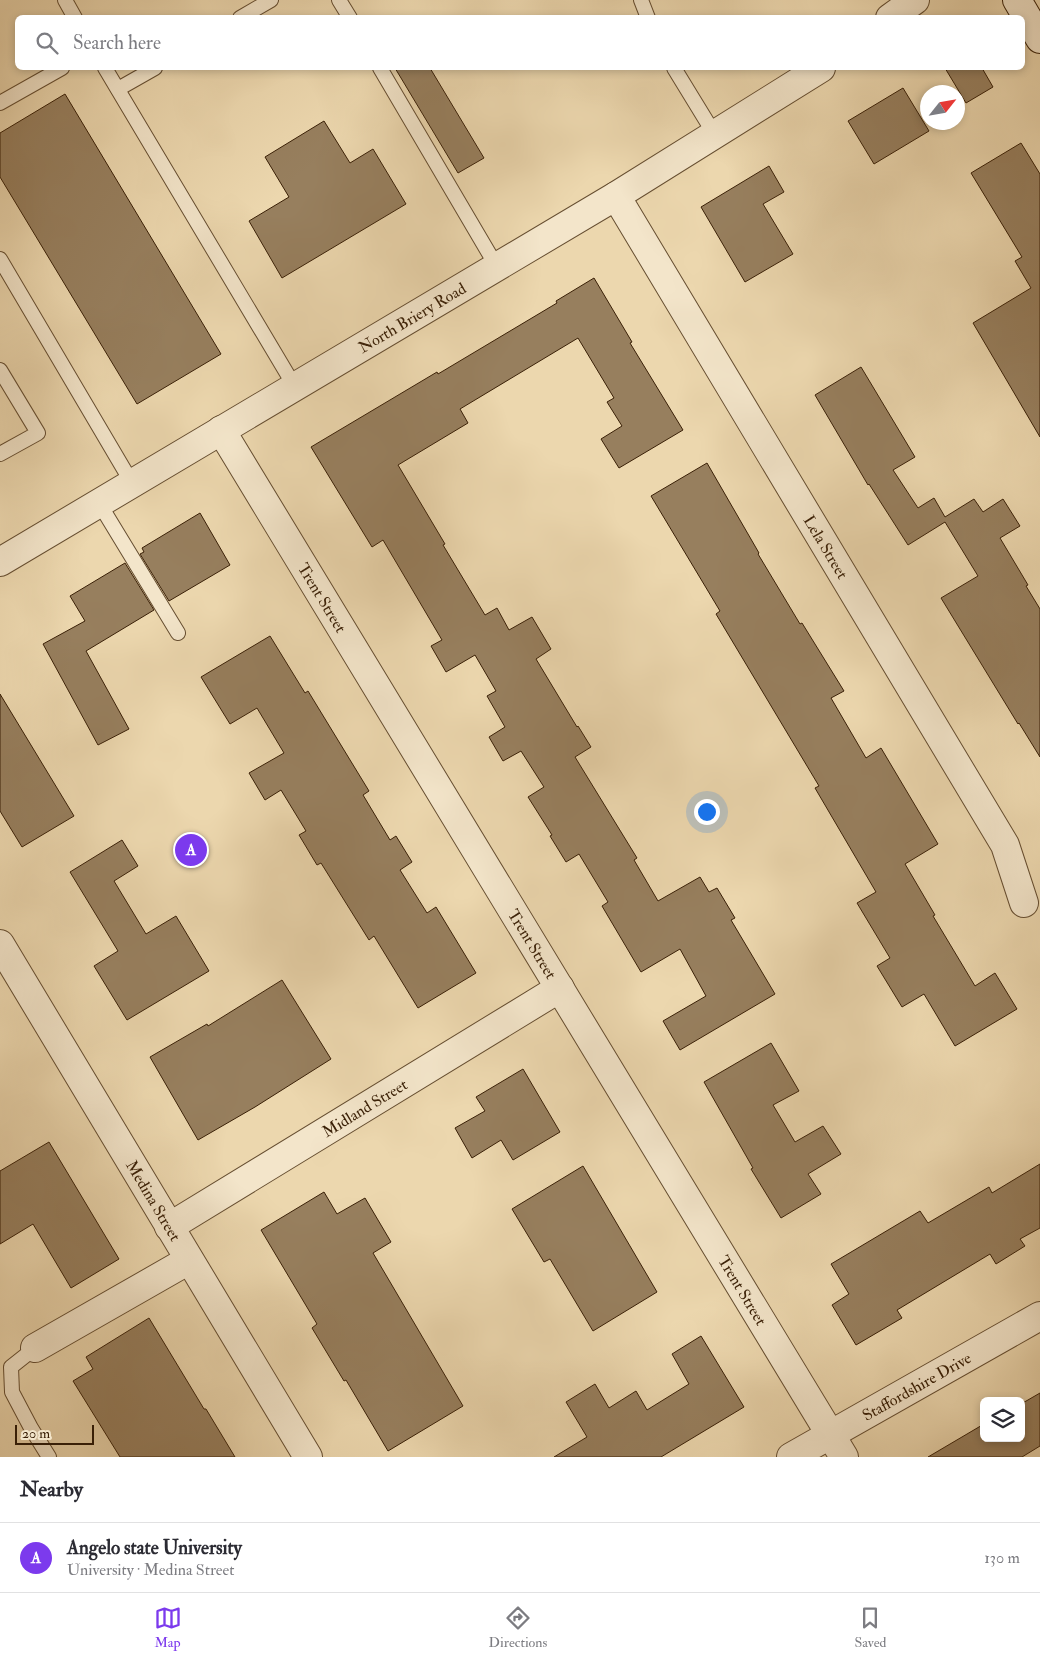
<!DOCTYPE html>
<html lang="en">
<head>
<meta charset="utf-8">
<style>
	body { margin:0; font-family:"IM FELL Double Pica",serif; background:#f7f7f7; color:#2b2b33 }
	.controls { position:absolute; right:15px; bottom:15px; display:grid; overflow:hidden; border-radius:8px; box-shadow:0 2px 8px #0003 }
	.controls button { width:45px; height:45px; display:grid; place-items:center; padding:0; border:0; border-bottom:1px solid #e1e1e2; background:#fff; color:#2b2b33; font:25px sans-serif }
	.compass { position:absolute; left:920px; top:85px; width:45px; height:45px; border-radius:50%; background:#fff; box-shadow:0 2px 8px #0003; rotate:59deg }
	.scale { position:absolute; left:15px; bottom:12px; width:79px; box-sizing:border-box; padding-left:5px; border:2px solid #3a2007; border-top:0; font-size:14px; line-height:18px; white-space:nowrap; color:#3a2007; -webkit-text-stroke:4px #f3e5ca; paint-order:stroke }
	.you { position:absolute; left:706px; top:811px; width:18px; height:18px; margin:-12px; border:4px solid #fff; border-radius:50%; background:#1a73e8; box-shadow:0 0 0 8px #1a73e833 }
	.badge { display:grid; place-items:center; width:32px; height:32px; border-radius:50%; background:#7c3aed; color:#fff; font-size:16px; font-weight:700 }
	.pin { position:absolute; translate:-50% -50%; border:2px solid #fff; box-shadow:0 1px 5px #0006 }
	.list { margin:0; padding:0; list-style:none }
	h2 { display:flex; justify-content:space-between; align-items:center; height:65px; margin:0; padding:0 20px; font-size:21px }
	h2 small { font-size:16px; font-weight:400; color:#7c7c81 }
	.list li { display:grid; grid-template-columns:32px 1fr auto; gap:15px; align-items:center; box-sizing:border-box; height:70px; padding:0 20px; border-top:1px solid #e1e1e2 }
	.list b { display:block; font-size:19px; white-space:nowrap }
	.list p { margin:0; font-size:16px; white-space:nowrap; color:#7c7c81 }
	.list em { font-size:16px; font-style:normal; color:#7c7c81 }
	.icon { flex:none; width:28px; height:28px; fill:none; stroke:currentColor; stroke-width:2; stroke-linecap:round; stroke-linejoin:round }
	.map { position:relative; flex:none; width:1040px; height:1457px; overflow:hidden }
	.search { position:absolute; background:#fff; box-shadow:0 2px 8px #0003; left:15px; right:15px; top:15px; height:55px; display:flex; align-items:center; gap:12px; box-sizing:border-box; padding:0 18px; border-radius:8px; color:#7c7c81; font-size:19px }
	.sheet { height:135px; background:#fff }
	nav { display:flex; justify-content:space-around; align-items:center; box-sizing:border-box; height:70px; border-top:1px solid #e1e1e2; background:#fff; font-size:14px; color:#7c7c81 }
	nav a { display:grid; justify-items:center; gap:2px }
	nav .on { color:#7c3aed }
	.map>svg:first-child { display:block }
	.building { fill:#977f5e; stroke:#3a2007 }
	.lines { fill:none; stroke-linecap:round; stroke-linejoin:round }
	.service-casing { stroke:#664e31; stroke-width:16 }
	.minor-casing { stroke:#664e31; stroke-width:30 }
	.tertiary-casing { stroke:#664e31; stroke-width:30 }
	.secondary-casing { stroke:#3a2007; stroke-width:30 }
	.service { stroke:#f3e5ca; stroke-width:14 }
	.minor { stroke:#f3e5ca; stroke-width:28 }
	.tertiary { stroke:#f3e5ca; stroke-width:28 }
	.secondary { stroke:#f3e5ca; stroke-width:28 }
	.labels { text-anchor:middle; stroke-width:4; stroke-linejoin:round; paint-order:stroke }
	.street-label { font-size:16px; fill:#3a2007; stroke:#f3e5ca }
</style>
</head>
<body>
<div class="map">
<svg width="1040" height="1457" viewBox="0 0 1040 1457">
	<rect width="100%" height="100%" fill="#ecd7ae"/>
	<filter id="stains"><feTurbulence type="fractalNoise" baseFrequency=".004" numOctaves="4"/><feColorMatrix values="0 0 0 0 .2 0 0 0 0 .09 0 0 0 0 .02 0 0 0 .5 -.17"/></filter>
	<radialGradient id="worn" r=".72"><stop offset=".6" stop-color="#630" stop-opacity="0"/><stop offset="1" stop-color="#630" stop-opacity=".3"/></radialGradient>
	<g class="building">
		<polygon points="395,68 430,68 484,158 458,173"/>
		<polygon points="945,68 982,68 993,87 966,103"/>
		<polygon points="903,88 929,131 874,164 848,121"/>
		<polygon points="65,94 221,354 137,404 0,177 0,133"/>
		<polygon points="324,121 350,163 373,149 406,204 282,278 249,221 289,197 265,157"/>
		<polygon points="1021,143 1040,174 1040,437 973,323 1031,288 1015,261 1022,257 971,173"/>
		<polygon points="769,166 784,192 763,204 793,254 745,282 701,207"/>
		<polygon points="594,278 632,342 630,343 683,430 619,468 601,439 622,426 607,402 614,398 578,338 460,409 468,423 398,465 445,544 443,545 485,615 497,608 509,630 532,617 551,649 536,659 577,727 578,726 591,747 575,757 637,858 634,860 658,901 700,877 709,892 717,888 735,918 731,920 775,994 680,1050 663,1021 706,996 680,949 641,972 602,906 608,902 579,854 566,862 550,836 552,835 528,797 544,787 521,751 503,761 489,737 505,727 487,696 496,691 475,655 446,672 431,646 442,640 383,540 372,547 311,447 437,372 438,374 557,303 556,301"/>
		<polygon points="861,367 915,457 893,470 918,508 934,498 945,517 974,499 983,512 1003,499 1020,526 1000,538 1028,585 1026,586 1040,609 1040,757 1019,723 1018,724 941,598 978,576 945,522 908,545 869,484 868,485 815,395"/>
		<polygon points="707,463 759,553 758,554 800,624 802,623 844,691 831,698 866,758 881,748 938,844 905,864 935,915 933,916 975,986 995,973 1017,1009 955,1046 924,994 902,1007 877,966 890,958 857,903 876,892 815,788 819,786 716,614 720,611 651,496"/>
		<polygon points="200,513 230,565 169,601 140,554 144,552 142,548"/>
		<polygon points="125,563 154,610 86,651 129,729 98,745 43,644 85,621 70,596"/>
		<polygon points="270,636 305,693 308,691 369,791 363,795 390,840 396,836 412,862 400,870 427,913 436,907 476,973 418,1008 374,936 369,940 321,863 317,865 299,835 306,831 281,790 265,800 249,773 284,753 257,708 230,724 201,677"/>
		<polygon points="0,694 74,816 22,847 0,811"/>
		<polygon points="122,840 138,866 114,881 146,934 176,916 209,971 127,1020 94,966 118,951 70,872"/>
		<polygon points="282,980 331,1059 255,1107 198,1140 150,1057 207,1024 208,1026"/>
		<polygon points="771,1043 799,1091 773,1105 795,1142 823,1126 841,1154 808,1174 821,1194 781,1218 751,1169 753,1168 704,1082"/>
		<polygon points="523,1069 560,1132 513,1160 501,1140 472,1158 455,1128 485,1111 476,1097"/>
		<polygon points="49,1142 119,1259 71,1288 33,1224 0,1244 0,1171"/>
		<polygon points="1040,1164 1040,1228 1020,1239 1025,1246 996,1264 990,1254 897,1310 902,1318 856,1345 832,1305 849,1294 831,1264 920,1211 928,1223 989,1187 992,1193"/>
		<polygon points="583,1166 657,1292 593,1331 550,1259 544,1262 512,1209"/>
		<polygon points="324,1192 337,1214 365,1198 391,1242 373,1253 463,1406 388,1451 346,1380 344,1381 312,1328 317,1324 261,1230"/>
		<polygon points="149,1318 204,1409 206,1409 235,1457 120,1457 73,1381 93,1369 86,1357"/>
		<polygon points="701,1336 744,1407 661,1457 554,1457 587,1437 566,1402 595,1384 609,1408 636,1391 647,1410 689,1384 672,1354"/>
		<polygon points="1040,1393 1040,1446 1022,1457 928,1457 984,1424 984,1438 1021,1438 1021,1404"/>
	</g>
	<g class="lines">
		<g class="service-casing">
			<g id="service">
				<polyline points="65,0 75,18"/>
				<polyline points="339,0 350,18"/>
				<polyline points="641,0 648,18"/>
				<polyline points="240,18 271,0"/>
				<polyline points="105,68 295,387"/>
				<polyline points="380,68 497,267"/>
				<polyline points="674,68 715,135"/>
				<polyline points="118,89 155,68"/>
				<polyline points="0,103 62,68"/>
				<polyline points="0,259 132,483"/>
				<polyline points="0,370 38,433 0,454"/>
				<polyline points="99,503 178,633"/>
				<polyline points="35,1348 11,1367 12,1392 31,1428 49,1457"/>
			</g>
		</g>
		<g class="minor-casing">
			<g id="minor">
				<path id="s1" d="M616,196L1005,845L1024,903"/>
				<path id="s2" d="M221,430L844,1457"/>
				<path id="s3" d="M0,944L308,1457"/>
				<path id="s4" d="M169,1227L560,988"/>
				<polyline points="35,1348 189,1260"/>
				<path id="s5" d="M791,1457L1040,1316"/>
			</g>
		</g>
		<g class="tertiary-casing">
			<g id="tertiary">
				<polyline points="890,18 915,0"/>
				<path id="s6" d="M0,562L616,196L821,68"/>
			</g>
		</g>
		<g class="secondary-casing">
			<polyline id="secondary" points="1017,0 1040,39"/>
		</g>
		<use href="#service" class="service"/>
		<use href="#minor" class="minor"/>
		<use href="#tertiary" class="tertiary"/>
		<use href="#secondary" class="secondary"/>
	</g>
	<g class="labels">
		<g class="street-label">
			<text dy="6" stroke="none"><textPath href="#s6" startOffset="479">North Briery Road</textPath></text>
			<text dy="6" stroke="none"><textPath href="#s1" startOffset="409">Lela Street</textPath></text>
			<text dy="6" stroke="none"><textPath href="#s2" startOffset="196">Trent Street</textPath></text>
			<text dy="6" stroke="none"><textPath href="#s2" startOffset="601">Trent Street</textPath></text>
			<text dy="6" stroke="none"><textPath href="#s4" startOffset="229">Midland Street</textPath></text>
			<text dy="6" stroke="none"><textPath href="#s3" startOffset="299">Medina Street</textPath></text>
			<text dy="6" stroke="none"><textPath href="#s2" startOffset="1006">Trent Street</textPath></text>
			<text dy="6" stroke="none"><textPath href="#s5" startOffset="144">Staffordshire Drive</textPath></text>
		</g>
	</g>
	<rect width="100%" height="100%" filter="url(#stains)"/>
	<rect width="100%" height="100%" fill="url(#worn)"/>
</svg>
<div class="controls">
<button><svg class="icon" aria-label="layers" viewBox="0 0 24 24"><path d="M12 4l9 5-9 5-9-5zM3 14l9 5 9-5"/></svg></button>
</div>
<svg class="compass" viewBox="-18 -18 36 36"><path d="M0-13l5 13h-10z" fill="#e53935"/><path d="M0 13l5-13h-10z" fill="#7c7c81"/></svg>
<div class="scale">20 m</div>
<div class="you"></div>
<div class="pin badge" style="left:191px;top:850px">A</div>
<div class="search"><svg class="icon" aria-label="search" viewBox="0 0 24 24"><circle cx="10" cy="10" r="6"/><path d="M15 15l6 6"/></svg>Search here</div>
</div>
<section class="sheet">
<h2>Nearby<small></small></h2>
<ul class="list">
<li><span class="badge">A</span><div><b>Angelo state University</b><p>University · Medina Street</p></div><em>130 m</em></li>
</ul>
</section>
<nav>
<a class="on"><svg class="icon" aria-label="map" viewBox="0 0 24 24"><path d="M3 6l6-2 6 2 6-2v14l-6 2-6-2-6 2zM9 4v14M15 6v14"/></svg>Map</a>
<a><svg class="icon" aria-label="directions" viewBox="0 0 24 24"><path d="M12 3l9 9-9 9-9-9zM9 14v-3h6M13 9l2 2-2 2"/></svg>Directions</a>
<a><svg class="icon" aria-label="saved" viewBox="0 0 24 24"><path d="M7 4h10v16l-5-4-5 4z"/></svg>Saved</a>
</nav>
</body>
</html>
